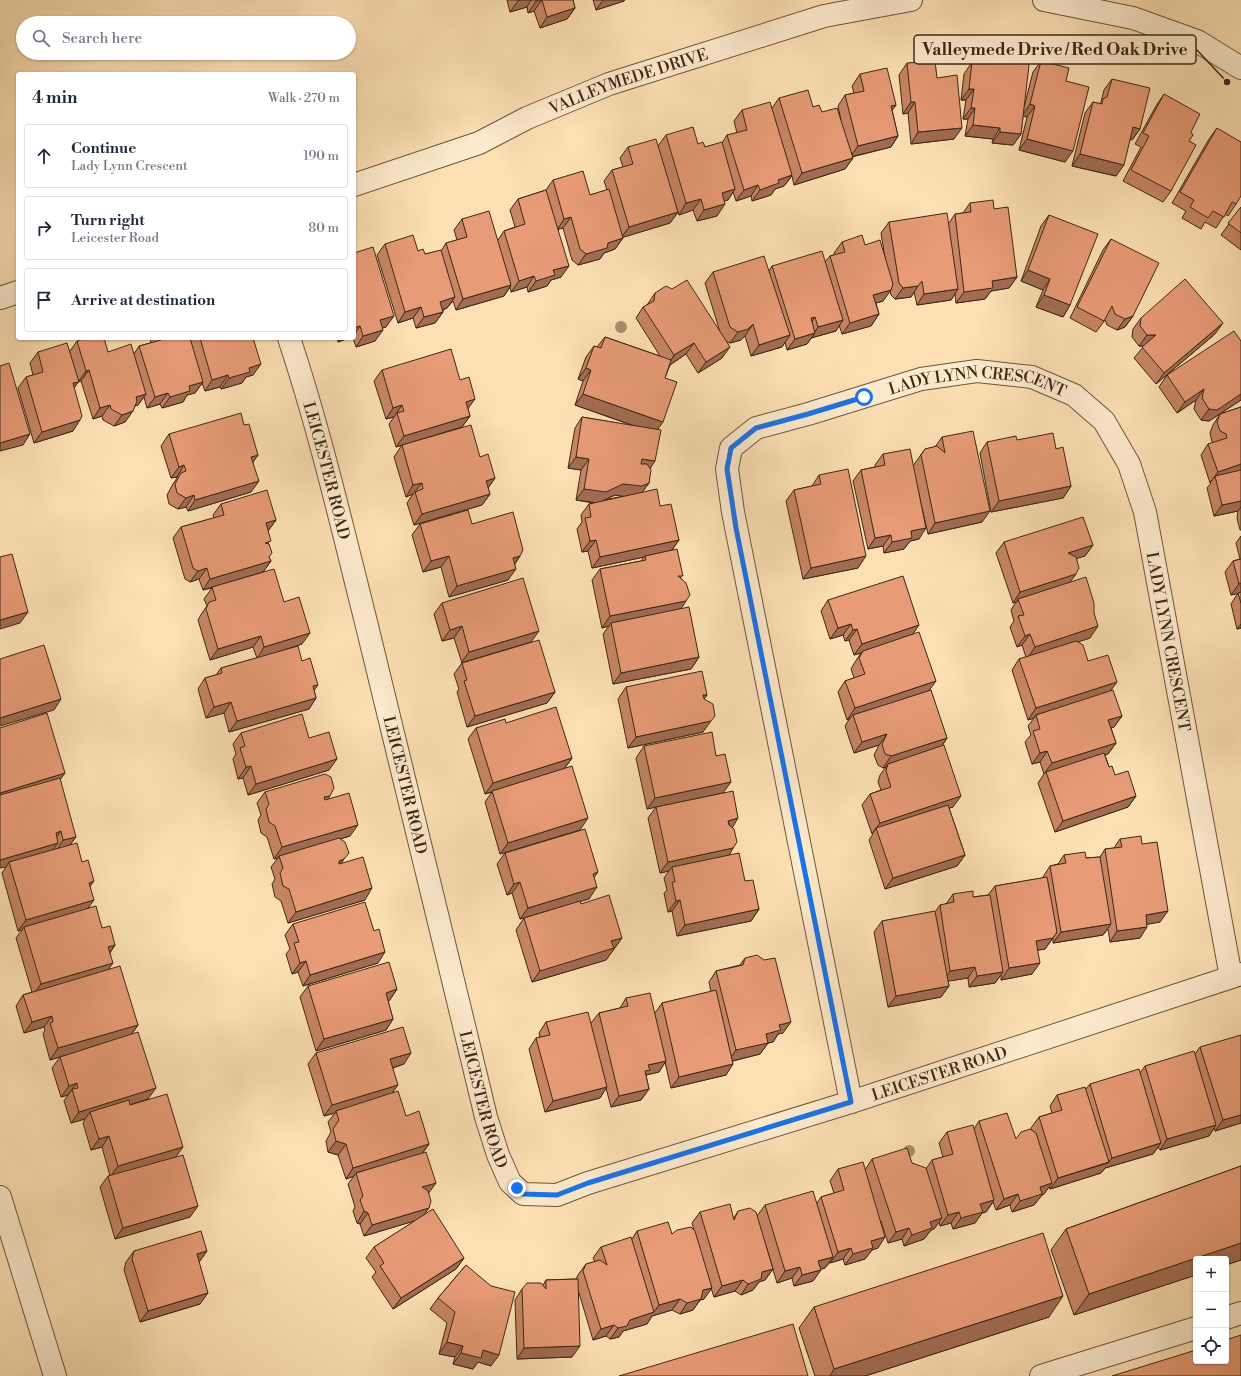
<!DOCTYPE html>
<html lang="en">
<head>
<meta charset="utf-8">
<style>
	body { margin:0; font-family:"Libre Bodoni",serif; background:#f2f2f3; color:#1f2937 }
	.controls { position:absolute; right:12px; bottom:12px; display:grid; overflow:hidden; border-radius:4px; box-shadow:0 1px 3px #0004 }
	.controls button { width:36px; height:36px; display:grid; place-items:center; padding:0; border:0; border-bottom:1px solid #e0e1e3; background:#fff; color:#1f2937; font:20px sans-serif }
	.stop { position:absolute; width:12px; height:12px; margin:-9px; border:3px solid #1a73e8; border-radius:50%; background:#fff }
	.stop.end { background:#1a73e8; border-color:#fff; box-shadow:0 1px 4px #0008 }
	.list { margin:0; padding:0; list-style:none }
	h2 { display:flex; justify-content:space-between; align-items:center; height:52px; margin:0; padding:0 16px; font-size:17px }
	h2 small { font-size:13px; font-weight:400; color:#747a83 }
	.list li { display:grid; grid-template-columns:26px 1fr auto; gap:12px; align-items:center; box-sizing:border-box; height:64px; margin:0 8px 8px; padding:0 8px; border:1px solid #e0e1e3; border-radius:4px }
	.list b { display:block; font-size:15px; white-space:nowrap }
	.list p { margin:0; font-size:13px; white-space:nowrap; color:#747a83 }
	.list em { font-size:13px; font-style:normal; color:#747a83 }
	.icon { flex:none; width:22px; height:22px; fill:none; stroke:currentColor; stroke-width:2; stroke-linecap:round; stroke-linejoin:round }
	.map { position:relative; flex:none; width:1241px; height:1376px; overflow:hidden }
	.search { position:absolute; background:#fff; box-shadow:0 1px 3px #0004; left:16px; top:16px; width:340px; height:44px; display:flex; align-items:center; gap:10px; box-sizing:border-box; padding:0 14px; border-radius:22px; color:#747a83; font-size:15px }
	.panel { position:absolute; background:#fff; box-shadow:0 1px 3px #0004; left:16px; top:72px; width:340px; height:268px; border-radius:4px }
	.map>svg:first-child { display:block }
	.lines { fill:none; stroke-linecap:round; stroke-linejoin:round }
	.minor-casing { stroke:#6e563c; stroke-width:24 }
	.tertiary-casing { stroke:#6e563c; stroke-width:24 }
	.minor { stroke:#fdebce; stroke-width:22 }
	.tertiary { stroke:#fdebce; stroke-width:22 }
	.tree { fill:#a6906c }
	.wall { fill:#c78565; stroke:#3e2814; fill-rule:evenodd }
	.shaded-wall { fill:#a26c53; stroke:#3e2814 }
	.building { fill:#e79b76; stroke:#3e2814 }
	.route { stroke:#1a73e8; stroke-width:5 }
	.labels { text-anchor:middle; stroke-width:3; stroke-linejoin:round; paint-order:stroke }
	.street-label { font-size:16px; fill:#3e2814; stroke:#fdebce }
	.leader { fill:none; stroke:#3e2814; stroke-width:1.5 }
	.callout-dot { fill:#3e2814; stroke:#fdebce; stroke-width:1.5 }
	.callout { fill:#fdebce; stroke:#3e2814; stroke-width:1.5 }
	.callout-label { font-size:17px; text-anchor:middle; font-weight:bold; fill:#3e2814 }
</style>
</head>
<body>
<div class="map">
<svg width="1241" height="1376" viewBox="0 0 1241 1376">
	<rect width="100%" height="100%" fill="#fce0b4"/>
	<filter id="stains"><feTurbulence type="fractalNoise" baseFrequency=".005" numOctaves="4"/><feColorMatrix values="0 0 0 0 .2 0 0 0 0 .09 0 0 0 0 .02 0 0 0 .5 -.17"/></filter>
	<radialGradient id="worn" r=".72"><stop offset=".6" stop-color="#630" stop-opacity="0"/><stop offset="1" stop-color="#630" stop-opacity=".3"/></radialGradient>
	<g class="lines">
		<g class="minor-casing">
			<g id="minor">
				<path id="s1" d="M289,338C320,431 342,527 366,622C407,787 446,952 486,1117L498,1155L510,1182L523,1194L557,1195L588,1183L851,1102L1241,974"/>
				<path id="s2" d="M851,1102L733,512L727,469L731,448L756,428L808,414L921,379L977,371L1032,377L1074,395L1104,421L1129,464L1145,512L1231,977"/>
				<polyline points="0,1197 55,1376"/>
				<polyline points="1226,1318 1241,1313"/>
				<polyline points="1041,1376 1196,1328"/>
			</g>
		</g>
		<g class="tertiary-casing">
			<g id="tertiary">
				<polyline points="1044,0 1133,18 1197,41 1241,68"/>
				<path id="s3" d="M354,185L479,143L527,118L609,84L824,16L911,0"/>
				<polyline points="0,298 18,292"/>
			</g>
		</g>
		<use href="#minor" class="minor"/>
		<use href="#tertiary" class="tertiary"/>
	</g>
	<g class="tree">
		<circle cx="621" cy="327" r="6"/>
		<circle cx="909" cy="1151" r="6"/>
	</g>
	<g class="wall">
		<polygon points="507,0 573,0 575,8 567,19 540,28 534,11 528,13 527,7 510,12"/>
		<polygon points="593,0 625,0 624,1 596,10"/>
		<polygon points="1041,61 1066,81 1065,162 1019,150 1027,117 1023,116 1021,134 1013,145 992,143 993,139 965,136 968,119 963,119 966,100 961,100 964,74 972,62 1024,107 1033,72"/>
		<polygon points="907,63 937,78 954,139 911,144 908,113 903,114 899,75"/>
		<polygon points="860,74 896,105 892,110 898,136 891,147 852,157 853,158 845,169 794,185 792,176 784,186 775,189 771,195 752,201 751,196 736,201 733,192 728,200 724,201 717,216 697,221 693,210 679,215 672,194 678,212 670,223 623,237 623,238 615,249 604,253 600,259 578,265 572,260 563,228 558,229 561,277 551,280 547,286 528,292 527,287 511,292 510,287 504,296 456,310 453,301 447,308 443,310 443,312 435,323 416,328 413,318 398,323 377,255 385,244 418,251 425,254 441,251 446,243 457,240 454,230 462,219 498,240 504,231 515,227 510,210 518,199 546,190 553,180 590,195 607,190 604,181 612,170 623,167 620,158 628,147 658,146 666,135 698,144 705,147 722,143 727,135 737,133 734,121 742,110 772,108 779,98 813,107 822,112 841,120 838,106 845,95 854,93 852,86"/>
		<polygon points="1112,79 1140,129 1132,140 1130,139 1116,176 1072,166 1085,113 1093,102 1100,104 1101,102 1104,90"/>
		<polygon points="1164,94 1191,132 1189,141 1171,191 1163,202 1123,181 1141,147 1135,144 1156,106"/>
		<polygon points="1217,128 1236,204 1228,216 1225,214 1216,228 1205,222 1201,229 1182,218 1186,211 1172,203 1209,139"/>
		<path d="M970,203L994,209L1017,277L1009,288L991,291L985,299L956,303L955,294L951,300L917,305L914,292L911,297L895,299L891,295L890,290L883,301L876,303L879,314L871,326L842,334L839,325L836,331L811,338L807,344L787,350L785,342L782,347L751,356L745,336L741,340L730,343L726,341L722,358L698,373L686,354L670,365L665,378L657,430L650,469L649,483L642,492L660,506L679,540L672,550L681,578V609L699,657L691,669L613,684L603,634L609,626L602,628L592,580L600,569L641,561L644,557L592,568L588,551L582,552L577,529L582,522L581,515L589,504L593,503L576,500L581,470L568,468L575,428L582,417L634,426L575,405L583,381L578,379L586,357L594,346L597,347L605,337L660,356L636,318L643,307L647,305L655,293L720,332L705,283L713,272L769,271L772,266L825,262L830,256L834,255V253L842,242L865,245L885,258L881,233L889,222L949,223L955,214L963,213ZM615,495L624,496L604,500Z"/>
		<polygon points="1241,207 1241,250 1221,235"/>
		<polygon points="1049,215 1070,305 1063,317 1036,307 1043,290 1021,281 1041,226"/>
		<polygon points="1111,239 1133,316 1125,327 1117,330 1107,325 1105,320 1096,332 1070,318 1103,250"/>
		<polygon points="354,253 386,327 382,328 375,341 356,347 353,338 354,338"/>
		<polygon points="1141,318 1215,334 1156,384 1134,358 1144,346 1139,346 1132,337 1133,329"/>
		<polygon points="150,338 253,338 253,375 246,377 242,383 221,389 220,387 205,391 202,383 195,393 187,395 183,402 162,408 160,404 147,408 144,397 138,405 135,406 125,422 114,426 103,420 102,416 93,419 81,381 78,382 74,388 73,431 34,443 18,388 26,377 33,375 30,363 38,352 70,351 77,341 108,352 134,354 139,346 151,343"/>
		<polygon points="337,338 349,338 338,342"/>
		<polygon points="1241,341 1241,400 1209,421 1201,420 1194,409 1196,400 1177,413 1159,387 1167,375"/>
		<polygon points="382,370 468,409 470,416 462,427 396,447 389,424 394,417 386,419 374,381"/>
		<polygon points="1241,407 1241,530 1240,530 1237,518 1238,511 1214,516 1207,488 1211,483 1210,483 1201,455 1208,444 1213,443 1212,442 1210,433 1213,425 1220,414"/>
		<polygon points="244,425 258,455 253,462 251,492 188,511 186,507 178,509 169,504 167,495 173,484 177,478 177,477 171,478 161,446 169,434"/>
		<polygon points="942,437 982,522 928,534 918,490 919,539 910,541 904,549 884,553 883,546 868,549 853,481 861,470 875,467 875,465 883,454 913,466 925,449 935,447"/>
		<polygon points="1017,440 1056,449 1071,486 1063,498 991,512 980,453 987,442"/>
		<polygon points="402,445 480,457 495,478 488,488 490,494 482,505 414,525 407,503 413,494 406,497 394,457"/>
		<polygon points="819,475 858,568 803,579 786,501 794,490 812,486"/>
		<polygon points="221,504 276,520 268,531 269,557 271,561 263,572 284,602 302,644 267,655 302,661 314,690 316,698 309,709 229,732 224,713 206,718 198,689 205,678 216,675 221,668 257,658 253,647 210,660 198,620 202,613 207,606 204,599 212,588 203,590 199,579 190,582 185,579 173,538 181,527 214,518 213,515"/>
		<polygon points="420,524 472,524 520,556 515,564 508,580 449,597 441,567 423,572 412,535"/>
		<polygon points="1241,536 1241,628 1237,629 1231,604 1238,593 1231,595 1225,572 1233,561 1240,559 1236,543"/>
		<polygon points="1004,542 1093,545 1085,556 1076,558 1070,582 1090,638 1077,642 1088,661 1110,691 1122,716 1114,727 1111,728 1116,743 1108,754 1105,755 1109,767 1115,775 1136,796 1128,807 1055,832 1038,783 1044,774 1040,762 1032,764 1025,742 1031,735 1028,726 1034,718 1028,720 1012,670 1019,659 1026,657 1022,645 1017,647 1010,627 1014,621 1011,610 1016,602 1013,603 996,553"/>
		<polygon points="828,600 913,634 929,690 947,738 942,746 953,807 949,808 965,855 957,866 885,889 869,840 873,834 872,834 862,805 870,794 881,790 878,782 880,775 886,767 883,768 878,765 874,755 879,745 854,753 845,726 850,718 847,720 838,692 845,681 854,678 851,669 855,662 861,653 854,655 849,640 845,641 843,635 830,639 821,611"/>
		<polygon points="442,603 531,642 555,692 547,703 467,727 457,692 459,689 454,674 462,663 454,638 442,641 434,614"/>
		<polygon points="626,687 707,695 704,699 703,732 628,748 618,699"/>
		<polygon points="506,723 572,758 564,769 580,830 500,854 485,802 492,792 485,794 468,739 476,728"/>
		<polygon points="0,728 65,773 60,779 71,844 82,862 90,887 89,908 102,928 115,945 110,953 109,970 138,1025 131,1035 148,1099 130,1105 176,1157 190,1217 115,1239 100,1187 108,1176 110,1176 102,1147 91,1150 83,1123 85,1119 71,1123 64,1101 68,1095 61,1097 52,1068 60,1057 78,1051 50,1060 43,1034 45,1030 44,1027 24,1033 16,1006 23,995 32,992 16,938 22,930 18,931 2,873 6,867"/>
		<polygon points="241,733 309,738 329,770 248,795 243,778 238,779 233,759 236,754 233,744"/>
		<polygon points="644,746 723,793 732,827 733,848 729,855 745,881 759,909 751,921 677,936 672,911 668,912 664,893 667,890 664,878 669,871 660,873 648,818 656,807 647,809 636,758"/>
		<polygon points="265,792 327,799 350,836 340,839 342,863 365,900 288,923 281,901 275,897 272,884 275,879 271,867 278,858 274,859 267,837 261,833 258,820 261,815 257,803"/>
		<polygon points="1120,839 1142,844 1160,922 1147,924 1140,938 1110,942 1108,929 1103,935 1053,943 1053,938 1045,949 1037,950 1032,974 1001,980 1001,975 995,983 969,987 968,978 948,981 949,986 941,997 888,1007 874,932 882,921 935,912 940,905 946,904 953,894 973,897 988,895 995,886 1043,878 1043,877 1050,866 1058,864 1064,855 1086,858 1100,857 1105,849 1114,848"/>
		<polygon points="505,853 594,878 589,899 580,901 581,904 622,938 606,960 532,982 516,930 524,918 546,912 520,919 512,893 507,895 497,864"/>
		<polygon points="293,924 378,963 303,986 298,972 292,974 286,954 290,949 285,935"/>
		<polygon points="745,958 783,1033 778,1034 773,1042 768,1043 760,1054 733,1061 726,1075 671,1088 665,1062 659,1072 646,1075 649,1089 641,1100 611,1107 606,1088 600,1098 545,1112 529,1049 536,1038 540,1037 539,1033 546,1022 591,1023 599,1013 620,1008 626,998 655,1013 662,1003 711,992 709,982 716,971 740,965"/>
		<polygon points="308,986 397,989 389,1001 388,1001 393,1019 386,1030 316,1051 300,997"/>
		<polygon points="1200,1047 1241,1123 1215,1131 1214,1128 1209,1136 1160,1150 1158,1147 1153,1154 1105,1168 1101,1173 1050,1189 1049,1186 1044,1194 1042,1195 1034,1205 1012,1212 1010,1205 996,1210 993,1202 986,1212 982,1213 975,1223 953,1229 951,1223 940,1226 939,1222 934,1229 931,1230 924,1239 904,1246 902,1239 888,1243 881,1221 878,1248 872,1250 865,1259 845,1265 843,1259 830,1263 830,1262 825,1268 821,1269 813,1281 794,1286 792,1278 777,1283 765,1243 773,1269 765,1280 759,1282 753,1290 741,1295 735,1291 714,1297 711,1288 704,1299 700,1300 693,1310 680,1314 672,1310 652,1316 647,1324 623,1331 619,1337 610,1339 606,1336 593,1340 579,1293 572,1357 517,1359 515,1300 522,1289 543,1285 546,1280 576,1279 578,1275 586,1264 595,1262 593,1258 601,1247 632,1239 637,1231 672,1234 694,1230 692,1223 700,1212 734,1218 738,1211 757,1216 765,1205 817,1203 821,1197 834,1193 830,1181 838,1169 865,1170 872,1159 912,1163 926,1169 932,1160 943,1157 939,1143 947,1132 974,1129 979,1121 1016,1139 1032,1131 1031,1128 1039,1117 1052,1113 1050,1106 1057,1095 1086,1089 1090,1084 1140,1073 1145,1066 1195,1054"/>
		<polygon points="316,1053 404,1064 393,1068 393,1093 406,1116 429,1144 422,1154 428,1193 429,1208 422,1216 464,1258 456,1269 393,1309 372,1277 376,1272 366,1258 374,1247 417,1220 364,1236 360,1224 357,1223 353,1211 355,1207 348,1184 354,1176 346,1179 338,1155 328,1152 326,1141 331,1132 328,1122 335,1113 324,1116 308,1064"/>
		<polygon points="1241,1166 1241,1260 1074,1315 1051,1250 1066,1229"/>
		<polygon points="134,1251 207,1251 199,1262 200,1304 140,1322 124,1270 126,1262"/>
		<polygon points="466,1265 491,1366 478,1362 473,1369 453,1364 455,1357 439,1354 447,1323 430,1309 438,1298"/>
		<polygon points="814,1307 1049,1317 865,1376 815,1376 799,1328"/>
	</g>
	<g class="shaded-wall">
		<polygon points="521,0 531,0 527,7 510,12 518,1"/>
		<polygon points="541,0 542,0 534,11 528,13 536,1"/>
		<polygon points="603,0 625,0 624,1 596,10"/>
		<polygon points="575,8 567,19 540,28 547,17"/>
		<polygon points="969,89 974,89 966,100 961,100"/>
		<polygon points="911,102 915,102 908,113 903,114"/>
		<polygon points="1030,104 1035,106 1027,117 1022,116"/>
		<polygon points="896,105 888,116 891,106"/>
		<polygon points="971,108 975,108 968,119 963,119"/>
		<polygon points="973,125 1000,128 993,139 965,136"/>
		<polygon points="1133,127 1140,129 1132,140 1125,138"/>
		<polygon points="962,128 954,139 911,144 918,132"/>
		<polygon points="1000,132 1021,134 1013,145 992,143"/>
		<polygon points="898,136 891,147 850,157 858,146"/>
		<polygon points="1027,139 1073,151 1065,162 1019,150"/>
		<polygon points="1080,154 1124,165 1116,176 1072,166"/>
		<polygon points="853,158 845,169 794,185 802,173"/>
		<polygon points="792,175 784,186 775,189 771,195 752,201 760,190 778,180"/>
		<polygon points="758,185 751,196 736,201 744,190"/>
		<polygon points="735,189 728,200 714,204 722,193"/>
		<polygon points="701,199 693,210 679,215 686,203"/>
		<polygon points="725,204 717,216 697,221 704,210"/>
		<polygon points="678,212 670,223 621,238 629,227"/>
		<polygon points="571,217 563,228 557,230 564,219"/>
		<polygon points="623,238 615,249 604,253 600,259 578,265 586,254 608,243"/>
		<polygon points="569,266 561,277 551,280 547,286 528,292 536,281 553,270"/>
		<polygon points="1028,270 1050,279 1043,290 1021,281"/>
		<polygon points="534,276 527,287 511,292 519,281"/>
		<polygon points="1017,277 1009,288 991,291 985,299 956,303 964,292 992,281"/>
		<polygon points="511,285 504,296 456,310 463,299"/>
		<polygon points="918,286 911,297 895,299 903,288"/>
		<polygon points="958,289 951,300 917,305 924,294"/>
		<polygon points="891,290 883,301 865,306 873,295"/>
		<polygon points="1044,295 1070,305 1063,317 1036,307"/>
		<polygon points="455,297 447,308 432,313 440,302"/>
		<polygon points="421,307 413,318 398,323 405,312"/>
		<polygon points="443,312 435,323 416,328 424,317"/>
		<polygon points="879,314 871,326 842,334 850,323"/>
		<polygon points="394,316 386,327 372,331 380,320"/>
		<polygon points="1133,316 1125,327 1117,330 1125,319"/>
		<polygon points="815,317 808,328 811,318"/>
		<polygon points="843,320 836,331 811,338 818,327"/>
		<polygon points="1223,323 1215,334 1156,384 1164,373"/>
		<polygon points="753,324 745,336 741,340 730,343 738,332"/>
		<polygon points="360,326 354,335 354,328"/>
		<polygon points="383,330 375,341 356,347 363,336"/>
		<polygon points="815,333 807,344 787,350 795,339"/>
		<polygon points="790,335 782,347 751,356 759,345"/>
		<polygon points="1147,335 1156,335 1149,346 1139,346"/>
		<polygon points="341,338 349,338 338,342"/>
		<polygon points="694,343 686,354 667,367 674,355"/>
		<polygon points="730,347 722,358 698,373 706,362"/>
		<polygon points="261,364 253,375 246,377 242,383 221,389 229,378 249,368"/>
		<polygon points="586,368 591,370 583,381 578,379"/>
		<polygon points="89,370 81,381 78,382 71,393 73,383 78,382 86,371"/>
		<polygon points="228,375 220,387 205,391 212,380"/>
		<polygon points="203,382 195,393 187,395 183,402 162,408 170,397 189,386"/>
		<polygon points="1204,389 1196,400 1177,413 1185,402"/>
		<polygon points="168,393 160,404 147,408 155,397"/>
		<polygon points="146,394 138,405 128,408 136,397"/>
		<polygon points="583,394 663,422 655,433 575,405"/>
		<polygon points="1241,394 1241,400 1209,421 1201,420 1209,409"/>
		<polygon points="475,399 467,410 466,402"/>
		<polygon points="110,405 102,416 93,419 100,408"/>
		<polygon points="402,405 394,417 386,419 393,408"/>
		<polygon points="133,411 125,422 114,426 122,415"/>
		<polygon points="470,416 462,427 396,447 404,436"/>
		<polygon points="80,420 73,431 34,443 42,432"/>
		<polygon points="30,434 23,445 0,451 0,443"/>
		<polygon points="258,455 250,466 251,457"/>
		<polygon points="576,457 589,459 581,470 568,468"/>
		<polygon points="642,459 655,461 648,472 634,470"/>
		<polygon points="1241,464 1241,473 1215,476 1210,483 1218,472"/>
		<polygon points="184,465 177,477 171,478 179,467"/>
		<polygon points="495,478 487,489 486,481"/>
		<polygon points="259,481 251,492 188,511 195,500"/>
		<polygon points="422,483 413,494 406,497 413,485"/>
		<polygon points="649,483 641,494 634,498 615,495 598,503 576,500 584,489 623,484"/>
		<polygon points="1071,486 1063,498 991,512 999,501"/>
		<polygon points="490,494 482,505 414,525 422,514"/>
		<polygon points="194,495 186,507 178,509 186,498"/>
		<polygon points="1241,501 1241,507 1238,511 1214,516 1222,505"/>
		<polygon points="990,511 982,522 928,534 935,523"/>
		<polygon points="276,520 268,531 266,523"/>
		<polygon points="926,528 919,539 910,541 904,549 884,553 892,542 911,531"/>
		<polygon points="891,535 883,546 868,549 875,538"/>
		<polygon points="596,540 588,551 582,552 590,541"/>
		<polygon points="679,540 671,551 645,556 644,557 592,568 600,557"/>
		<polygon points="1093,545 1085,556 1060,564 1068,553"/>
		<polygon points="449,556 441,567 423,572 431,561"/>
		<polygon points="520,556 512,567 513,558"/>
		<polygon points="866,556 858,568 803,579 811,568"/>
		<polygon points="271,561 263,572 203,590 210,579"/>
		<polygon points="207,568 199,579 190,582 198,571"/>
		<polygon points="516,569 508,580 449,597 457,586"/>
		<polygon points="1076,574 1068,585 1018,599 1017,602 1013,603 1020,592"/>
		<polygon points="1241,583 1241,593 1231,595 1239,584"/>
		<polygon points="686,601 679,612 611,623 609,626 602,628 610,616"/>
		<polygon points="28,612 20,623 0,629 0,620"/>
		<polygon points="851,624 843,635 830,639 838,628"/>
		<polygon points="1241,624 1241,628 1237,629"/>
		<polygon points="919,625 911,637 863,651 861,653 854,655 862,644"/>
		<polygon points="462,626 454,638 442,641 450,630"/>
		<polygon points="1098,626 1090,638 1027,659 1035,647"/>
		<polygon points="857,629 849,640 845,641 853,630"/>
		<polygon points="539,631 531,642 461,663 469,652"/>
		<polygon points="310,633 302,644 257,659 264,647"/>
		<polygon points="1030,634 1022,645 1017,647 1025,636"/>
		<polygon points="261,636 253,647 210,660 218,649"/>
		<polygon points="699,657 691,669 613,684 621,673"/>
		<polygon points="936,681 928,692 853,715 850,718 847,720 855,708"/>
		<polygon points="1117,682 1109,693 1036,715 1034,718 1028,720 1036,708"/>
		<polygon points="318,685 310,696 313,686"/>
		<polygon points="555,692 547,703 467,727 475,716"/>
		<polygon points="703,695 707,695 699,706"/>
		<polygon points="316,698 309,709 229,732 237,721"/>
		<polygon points="61,699 54,710 0,726 0,718"/>
		<polygon points="231,702 224,713 206,718 214,707"/>
		<polygon points="1122,716 1114,727 1101,731 1108,720"/>
		<polygon points="711,721 703,732 628,748 636,737"/>
		<polygon points="887,734 879,745 854,753 862,742"/>
		<polygon points="947,738 939,750 888,764 886,767 883,768 891,756"/>
		<polygon points="1116,743 1108,754 1047,773 1046,772 1044,774 1052,763"/>
		<polygon points="1047,751 1040,762 1032,764 1040,753"/>
		<polygon points="572,758 564,769 485,794 493,783"/>
		<polygon points="337,759 329,770 248,795 256,784"/>
		<polygon points="251,766 243,778 238,779 246,767"/>
		<polygon points="65,773 57,784 0,801 0,793"/>
		<polygon points="731,782 723,793 647,809 655,798"/>
		<polygon points="330,796 322,807 324,797"/>
		<polygon points="961,796 953,807 878,832 876,828 872,834 880,823"/>
		<polygon points="1136,796 1128,807 1055,832 1063,821"/>
		<polygon points="588,818 580,830 500,854 508,843"/>
		<polygon points="738,818 731,830 728,821"/>
		<polygon points="358,825 350,836 279,857 279,856 278,858 274,859 282,847"/>
		<polygon points="61,831 53,842 56,833"/>
		<polygon points="76,837 68,848 56,851 63,840"/>
		<polygon points="58,843 50,854 9,862 6,867 0,868 0,860"/>
		<polygon points="733,848 726,860 672,867 669,871 660,873 668,862"/>
		<polygon points="965,855 957,866 885,889 893,878"/>
		<polygon points="344,859 336,871 339,861"/>
		<polygon points="598,872 590,883 593,874"/>
		<polygon points="94,881 86,892 89,883"/>
		<polygon points="520,882 512,893 507,895 514,884"/>
		<polygon points="597,887 589,899 520,919 528,908"/>
		<polygon points="372,888 365,900 288,923 296,912"/>
		<polygon points="94,900 86,911 24,927 22,930 18,931 26,920"/>
		<polygon points="680,900 672,911 668,912 676,901"/>
		<polygon points="759,909 751,921 677,936 685,925"/>
		<polygon points="1168,911 1160,922 1138,926 1146,915"/>
		<polygon points="1111,924 1103,935 1053,943 1061,932"/>
		<polygon points="1147,927 1140,938 1110,942 1117,931"/>
		<polygon points="1057,932 1045,949 1028,952 1036,941"/>
		<polygon points="622,938 606,960 532,982 540,971 611,941"/>
		<polygon points="115,945 107,956 108,947"/>
		<polygon points="385,952 378,963 303,986 310,975"/>
		<polygon points="306,961 298,972 292,974 300,963"/>
		<polygon points="113,963 105,974 33,995 41,984"/>
		<polygon points="1040,963 1032,974 1001,980 1009,968"/>
		<polygon points="975,967 968,978 943,982 950,971"/>
		<polygon points="1003,972 995,983 969,987 977,976"/>
		<polygon points="949,986 941,997 888,1007 896,996"/>
		<polygon points="397,989 389,1001 378,1004 386,993"/>
		<polygon points="52,1016 44,1027 24,1033 32,1022"/>
		<polygon points="393,1019 386,1030 316,1051 324,1039"/>
		<polygon points="791,1022 783,1033 778,1034 773,1042 768,1043 760,1054 728,1062 736,1050 766,1034 779,1025"/>
		<polygon points="138,1025 130,1036 50,1060 58,1048"/>
		<polygon points="411,1053 404,1064 382,1071 390,1059"/>
		<polygon points="666,1061 659,1072 646,1075 642,1082 637,1082 648,1065"/>
		<polygon points="733,1064 726,1075 671,1088 679,1077"/>
		<polygon points="77,1083 68,1095 61,1097 69,1086"/>
		<polygon points="398,1085 390,1096 336,1111 335,1113 324,1116 332,1105"/>
		<polygon points="607,1087 600,1098 545,1112 553,1101"/>
		<polygon points="156,1088 148,1099 92,1117 90,1112 85,1119 71,1123 79,1112"/>
		<polygon points="649,1089 641,1100 611,1107 619,1096"/>
		<polygon points="1241,1115 1241,1123 1215,1131 1223,1120"/>
		<polygon points="1216,1125 1209,1136 1160,1150 1167,1139"/>
		<polygon points="109,1136 102,1147 91,1150 99,1139"/>
		<polygon points="336,1141 346,1144 338,1155 328,1152"/>
		<polygon points="1161,1143 1153,1154 1105,1168 1101,1173 1050,1189 1058,1178 1108,1163 1112,1158"/>
		<polygon points="429,1144 421,1155 356,1173 354,1176 346,1179 353,1168"/>
		<polygon points="183,1147 175,1158 110,1177 118,1166"/>
		<polygon points="436,1183 428,1194 422,1187"/>
		<polygon points="1052,1183 1044,1194 1042,1195 1034,1205 1012,1212 1020,1201 1040,1187"/>
		<polygon points="1018,1194 1010,1205 996,1210 1004,1199"/>
		<polygon points="994,1200 986,1212 982,1213 975,1223 953,1229 961,1218 980,1204"/>
		<polygon points="198,1206 190,1217 115,1239 123,1228"/>
		<polygon points="429,1208 421,1219 364,1236 372,1225"/>
		<polygon points="364,1211 368,1213 360,1224 357,1223"/>
		<polygon points="959,1212 951,1223 940,1226 948,1215"/>
		<polygon points="942,1218 934,1229 931,1230 924,1239 904,1246 912,1235 930,1222"/>
		<polygon points="909,1228 902,1239 888,1243 896,1232"/>
		<polygon points="885,1237 878,1248 872,1250 865,1259 845,1265 853,1254 871,1241"/>
		<polygon points="1241,1243 1241,1260 1226,1265 1226,1259 1196,1259 1196,1275 1074,1315 1089,1294"/>
		<polygon points="851,1248 843,1259 830,1263 838,1252"/>
		<polygon points="207,1251 199,1262 197,1254"/>
		<polygon points="833,1257 825,1268 811,1272 818,1261"/>
		<polygon points="464,1258 456,1269 393,1309 401,1298"/>
		<polygon points="800,1267 792,1278 777,1283 785,1271"/>
		<polygon points="773,1269 765,1280 759,1282 753,1290 741,1295 748,1284 762,1272"/>
		<polygon points="821,1270 813,1281 794,1286 802,1275"/>
		<polygon points="743,1280 735,1291 714,1297 722,1286"/>
		<polygon points="712,1288 704,1299 700,1300 693,1310 680,1314 687,1303 703,1290"/>
		<polygon points="208,1293 200,1304 140,1322 148,1311"/>
		<polygon points="1063,1296 1049,1317 865,1376 830,1376 834,1369"/>
		<polygon points="680,1299 672,1310 652,1316 647,1324 623,1331 619,1337 610,1339 618,1328 630,1320 654,1312 659,1305"/>
		<polygon points="614,1325 606,1336 593,1340 601,1329"/>
		<polygon points="447,1342 463,1346 455,1357 439,1354"/>
		<polygon points="580,1346 572,1357 517,1359 524,1348"/>
		<polygon points="483,1350 499,1355 491,1366 478,1362 473,1369 453,1364 461,1353"/>
	</g>
	<g class="building">
		<polygon points="542,0 573,0 575,8 547,17"/>
		<polygon points="1015,58 1025,59 1029,65 1021,134 1000,132 1000,128 973,125 975,108 971,108 974,89 969,89 972,62 981,60 1008,62"/>
		<polygon points="935,61 937,78 957,75 962,128 918,132 915,102 911,102 907,63"/>
		<polygon points="1041,61 1069,68 1066,81 1089,87 1073,151 1027,139 1035,106 1030,104"/>
		<polygon points="887,68 896,105 891,106 898,136 858,146 845,95 864,91 860,74"/>
		<polygon points="1112,79 1150,88 1140,129 1133,127 1124,165 1080,154 1093,102 1102,104 1103,99 1107,97"/>
		<polygon points="808,90 813,107 819,105 822,112 837,108 853,158 802,173 779,98"/>
		<polygon points="1164,94 1200,114 1191,132 1193,135 1189,141 1196,145 1171,191 1131,170 1149,136 1143,133"/>
		<polygon points="770,102 792,175 778,180 779,183 760,190 758,185 744,190 727,135 747,130 742,110"/>
		<polygon points="693,127 698,144 703,142 705,147 722,142 735,189 722,193 725,204 704,210 701,199 686,203 666,135"/>
		<polygon points="1217,128 1241,142 1241,196 1236,204 1232,202 1224,217 1213,211 1208,218 1190,207 1194,200 1180,192"/>
		<polygon points="656,139 678,212 629,227 612,170 633,164 628,147"/>
		<polygon points="583,171 590,195 609,189 623,238 608,243 607,248 586,254 580,249 571,217 564,219 553,180"/>
		<polygon points="546,190 569,266 553,270 555,275 536,281 534,276 519,281 504,231 525,224 518,199"/>
		<polygon points="993,200 994,209 1008,207 1017,277 992,281 993,288 964,292 955,214 971,212 970,203"/>
		<polygon points="1241,207 1241,233 1228,223"/>
		<polygon points="489,211 511,285 463,299 446,243 467,237 462,219"/>
		<polygon points="947,213 958,289 924,294 922,281 918,286 903,288 899,283 889,222"/>
		<polygon points="1049,215 1098,234 1070,305 1044,295 1050,279 1028,270"/>
		<polygon points="413,235 418,251 423,249 425,254 441,250 455,297 440,302 443,312 424,317 421,307 405,312 385,244"/>
		<polygon points="862,235 865,245 880,240 893,284 891,290 873,295 879,314 850,323 830,256 845,252 842,242"/>
		<polygon points="1111,239 1159,263 1133,316 1125,319 1115,314 1112,306 1104,321 1077,307"/>
		<polygon points="373,247 394,316 380,320 383,330 363,336 360,326 354,328 354,253"/>
		<polygon points="822,251 843,320 818,327 815,317 811,318 815,333 795,339 772,266"/>
		<polygon points="764,256 790,335 759,345 753,324 748,329 738,332 730,327 713,272"/>
		<polygon points="1185,279 1223,323 1164,373 1142,347 1156,335 1147,335 1140,326 1141,318"/>
		<polygon points="687,280 730,347 706,362 694,343 674,355 643,307 654,301 655,293 666,286 672,289"/>
		<polygon points="1234,331 1241,341 1241,394 1217,410 1209,409 1202,398 1204,389 1185,402 1167,375"/>
		<polygon points="605,337 671,360 665,378 677,382 663,422 583,394 591,370 586,368 594,346 601,348"/>
		<polygon points="85,338 104,338 108,352 131,344 146,394 136,397 137,401 133,411 122,415 111,409 110,405 100,408 89,370 86,371 77,341"/>
		<polygon points="161,338 190,338 203,382 189,386 190,391 170,397 168,393 155,397 139,346 161,340"/>
		<polygon points="200,338 253,338 261,364 249,368 250,372 229,378 228,375 212,380"/>
		<polygon points="67,343 79,382 73,383 82,416 80,420 42,432 26,377 43,372 38,352"/>
		<polygon points="451,349 460,380 469,377 475,399 466,402 470,416 404,436 397,413 404,411 402,405 393,408 382,370"/>
		<polygon points="9,363 30,434 0,443 0,366"/>
		<polygon points="1241,407 1241,464 1218,472 1208,444 1227,438 1226,434 1220,431 1217,422 1220,414"/>
		<polygon points="241,413 244,425 249,424 258,455 251,457 259,481 195,500 194,495 186,498 177,493 175,484 181,473 186,471 184,465 179,467 169,434"/>
		<polygon points="582,417 661,430 655,461 642,459 641,464 647,464 651,470 649,483 642,486 623,484 606,492 584,489 589,459 576,457"/>
		<polygon points="471,425 480,457 488,454 495,478 486,481 490,494 422,514 415,492 423,489 422,483 413,485 402,445"/>
		<polygon points="973,431 990,511 935,523 921,455 925,449 937,446 945,453 942,437"/>
		<polygon points="1053,433 1056,449 1063,447 1071,486 999,501 987,442 1016,436 1017,440"/>
		<polygon points="910,449 926,528 911,531 912,538 892,542 891,535 875,538 861,470 885,465 883,454"/>
		<polygon points="848,469 866,556 811,568 794,490 821,484 819,475"/>
		<polygon points="1241,470 1241,501 1222,505 1215,476"/>
		<polygon points="657,489 660,506 671,504 679,540 600,557 596,540 590,541 585,518 591,517 589,504"/>
		<polygon points="267,490 276,520 266,523 271,541 265,543 269,544 272,553 269,557 271,561 210,579 207,568 198,571 193,568 181,527 224,515 221,504"/>
		<polygon points="468,510 472,524 513,512 523,550 520,556 513,558 516,569 457,586 449,556 431,561 420,524"/>
		<polygon points="1083,517 1093,545 1068,553 1076,557 1079,568 1076,574 1020,592 1004,542"/>
		<polygon points="677,549 683,576 678,576 686,583 690,595 686,601 610,616 600,569 646,560 645,556"/>
		<polygon points="12,554 28,612 0,620 0,557"/>
		<polygon points="1241,559 1241,583 1239,584 1233,561"/>
		<polygon points="274,569 284,602 299,597 310,633 264,647 261,636 218,649 206,609 209,602 216,600 212,587"/>
		<polygon points="903,576 919,625 862,644 857,629 853,630 851,624 838,628 828,600"/>
		<polygon points="1086,577 1094,603 1094,613 1098,626 1035,647 1030,634 1025,636 1018,616 1024,615 1018,599"/>
		<polygon points="523,578 539,631 469,652 462,626 450,630 442,603"/>
		<polygon points="1241,592 1241,603 1238,593"/>
		<polygon points="689,607 699,657 621,673 611,623"/>
		<polygon points="919,632 936,681 855,708 845,681 865,674 859,658 863,651"/>
		<polygon points="539,640 555,692 475,716 464,681 467,680 462,663"/>
		<polygon points="1076,641 1083,645 1088,661 1108,655 1117,682 1036,708 1019,659"/>
		<polygon points="44,645 61,699 0,718 0,659"/>
		<polygon points="298,646 302,661 310,658 318,685 313,686 316,698 237,721 231,702 214,707 205,678 222,673 221,668"/>
		<polygon points="702,671 707,695 703,695 704,699 713,704 715,716 711,721 636,737 626,687"/>
		<polygon points="931,690 947,738 891,756 885,754 882,744 887,734 862,742 853,715"/>
		<polygon points="1113,690 1122,716 1108,720 1116,743 1052,763 1047,751 1040,753 1033,731 1040,729 1036,715"/>
		<polygon points="556,707 572,758 493,783 476,728 505,719 506,723"/>
		<polygon points="47,713 65,773 0,793 0,728"/>
		<polygon points="302,714 309,738 329,732 337,759 256,784 251,766 246,767 240,748 245,746 241,733"/>
		<polygon points="712,732 716,756 725,754 731,782 655,798 644,746"/>
		<polygon points="944,745 961,796 880,823 870,794 891,787 886,771 888,764"/>
		<polygon points="1104,753 1109,767 1112,766 1115,775 1128,771 1136,796 1063,821 1046,772"/>
		<polygon points="572,766 588,818 508,843 492,791"/>
		<polygon points="325,774 331,777 334,788 330,796 324,797 325,800 349,793 358,825 282,847 275,826 269,822 266,809 269,804 265,792"/>
		<polygon points="60,778 76,837 63,840 61,831 56,833 58,843 0,860 0,795"/>
		<polygon points="733,791 738,818 728,821 729,825 734,829 737,842 733,848 668,862 656,807"/>
		<polygon points="948,805 965,855 893,878 876,828"/>
		<polygon points="585,829 598,872 593,874 597,887 528,908 520,882 514,884 505,853"/>
		<polygon points="1141,836 1142,844 1157,842 1168,911 1146,915 1147,927 1117,931 1105,849 1122,847 1120,839"/>
		<polygon points="339,838 345,842 349,853 344,859 339,861 339,864 363,857 372,888 296,912 289,889 283,886 280,873 283,868 279,856"/>
		<polygon points="77,843 82,862 88,860 94,881 89,883 94,900 26,920 9,862"/>
		<polygon points="1085,852 1086,858 1100,857 1111,924 1061,932 1050,866 1066,863 1064,855"/>
		<polygon points="739,853 745,881 753,880 759,909 685,925 680,900 676,901 672,882 675,882 672,867"/>
		<polygon points="1047,877 1057,932 1053,938 1036,941 1040,963 1009,968 995,886"/>
		<polygon points="973,891 973,897 990,895 1003,972 977,976 975,967 950,971 940,905 954,902 953,894"/>
		<polygon points="609,895 622,938 611,941 614,948 540,971 524,918 580,901 581,904"/>
		<polygon points="365,902 374,931 379,929 385,952 310,975 306,961 300,963 294,943 299,942 293,924"/>
		<polygon points="96,906 102,928 110,926 115,945 108,947 113,963 41,984 24,927"/>
		<polygon points="935,911 949,986 896,996 882,921"/>
		<polygon points="757,955 764,960 775,958 791,1022 779,1025 781,1030 766,1034 768,1043 736,1050 716,971 743,965 745,958"/>
		<polygon points="389,962 397,989 386,993 393,1019 324,1039 308,986"/>
		<polygon points="120,966 138,1025 58,1048 50,1023 53,1022 52,1016 32,1022 23,995"/>
		<polygon points="716,990 733,1064 679,1077 662,1003"/>
		<polygon points="650,993 666,1061 648,1065 650,1070 645,1071 649,1089 619,1096 599,1013 628,1006 626,998"/>
		<polygon points="588,1012 607,1087 553,1101 536,1038 550,1035 546,1022"/>
		<polygon points="403,1027 411,1053 390,1059 398,1085 332,1105 316,1053"/>
		<polygon points="138,1032 156,1088 79,1112 72,1089 78,1088 77,1083 69,1086 60,1057"/>
		<polygon points="1241,1035 1241,1115 1223,1120 1200,1047"/>
		<polygon points="1194,1051 1216,1125 1167,1139 1145,1066"/>
		<polygon points="1139,1069 1161,1143 1112,1158 1090,1084"/>
		<polygon points="1085,1087 1109,1162 1058,1178 1039,1117 1062,1110 1057,1095"/>
		<polygon points="398,1091 406,1116 419,1111 429,1144 353,1168 346,1144 336,1141 333,1129 339,1120 336,1111"/>
		<polygon points="167,1094 183,1147 118,1166 109,1136 99,1139 90,1112 129,1100 130,1105"/>
		<polygon points="1007,1113 1016,1139 1021,1132 1030,1129 1036,1133 1052,1183 1040,1187 1042,1194 1020,1201 1018,1194 1004,1199 979,1121"/>
		<polygon points="973,1125 994,1200 980,1204 983,1212 961,1218 959,1212 948,1215 932,1160 953,1154 947,1132"/>
		<polygon points="907,1148 912,1163 926,1168 942,1218 930,1222 932,1228 912,1235 909,1228 896,1232 872,1159"/>
		<polygon points="426,1152 436,1183 422,1187 428,1191 431,1201 429,1208 372,1225 368,1213 364,1211 360,1200 363,1196 356,1173"/>
		<polygon points="183,1155 198,1206 123,1228 108,1176"/>
		<polygon points="863,1162 885,1237 871,1241 873,1248 853,1254 851,1248 838,1252 821,1197 844,1190 838,1169"/>
		<polygon points="1241,1166 1241,1243 1089,1294 1066,1229"/>
		<polygon points="813,1191 833,1257 818,1261 821,1270 802,1275 800,1267 785,1271 765,1205"/>
		<polygon points="730,1204 734,1220 738,1211 750,1208 756,1212 773,1269 762,1272 761,1279 748,1284 743,1280 722,1286 700,1212"/>
		<polygon points="433,1209 464,1258 401,1298 380,1266 384,1263 374,1247"/>
		<polygon points="668,1222 672,1234 677,1230 691,1227 695,1231 712,1288 703,1290 701,1299 687,1303 680,1299 659,1305 637,1231"/>
		<polygon points="201,1231 207,1251 197,1254 208,1293 148,1311 132,1259 134,1251"/>
		<polygon points="1043,1233 1063,1296 834,1369 814,1307"/>
		<polygon points="631,1237 654,1312 630,1320 627,1326 618,1328 614,1325 601,1329 583,1271 586,1264 600,1260 607,1265 601,1247"/>
		<polygon points="466,1265 491,1286 515,1292 499,1355 483,1350 481,1358 461,1353 463,1346 447,1342 455,1312 438,1298"/>
		<polygon points="578,1279 580,1346 524,1348 522,1289 527,1283 541,1283 546,1289 546,1280"/>
		<polygon points="793,1324 808,1376 619,1376"/>
		<polygon points="1241,1335 1241,1376 1112,1376 1196,1350 1196,1361 1226,1361 1226,1340"/>
	</g>
	<g class="lines">
		<polyline class="route" points="517,1188 523,1194 557,1195 588,1183 851,1102 736,528 727,469 731,448 756,428 808,414 864,397"/>
	</g>
	<g class="labels">
		<g class="street-label">
			<text dy="6" stroke="none"><textPath href="#s3" startOffset="294">VALLEYMEDE DRIVE</textPath></text>
			<text dy="6" stroke="none"><textPath href="#s2" startOffset="928">LADY LYNN CRESCENT</textPath></text>
			<text dy="6" stroke="none"><textPath href="#s1" startOffset="138">LEICESTER ROAD</textPath></text>
			<text dy="6" stroke="none"><textPath href="#s2" startOffset="1300">LADY LYNN CRESCENT</textPath></text>
			<text dy="6" stroke="none"><textPath href="#s1" startOffset="462">LEICESTER ROAD</textPath></text>
			<text dy="6" stroke="none"><textPath href="#s1" startOffset="1326">LEICESTER ROAD</textPath></text>
			<text dy="6" stroke="none"><textPath href="#s1" startOffset="786">LEICESTER ROAD</textPath></text>
		</g>
	</g>
	<path class="leader" d="M1227 82L1196 49"/>
	<circle class="callout-dot" cx="1227" cy="82" r="4"/>
	<rect class="callout" x="914" y="35" width="282" height="29" rx="4"/>
	<g class="callout-label">
		<text x="1055" y="55">Valleymede Drive / Red Oak Drive</text>
	</g>
	<rect width="100%" height="100%" filter="url(#stains)"/>
	<rect width="100%" height="100%" fill="url(#worn)"/>
</svg>
<div class="controls">
<button>+</button>
<button>−</button>
<button><svg class="icon" aria-label="locate" viewBox="0 0 24 24"><circle cx="12" cy="12" r="6"/><path d="M12 2v4M12 18v4M2 12h4M18 12h4"/></svg></button>
</div>
<div class="stop" style="left:864px;top:397px"></div>
<div class="stop end" style="left:517px;top:1188px"></div>
<div class="search"><svg class="icon" aria-label="search" viewBox="0 0 24 24"><circle cx="10" cy="10" r="6"/><path d="M15 15l6 6"/></svg>Search here</div>
<section class="panel">
<h2>4 min<small>Walk · 270 m</small></h2>
<ul class="list">
<li><svg class="icon" aria-label="ahead" viewBox="0 0 24 24"><path d="M12 20V5M6 11l6-6 6 6"/></svg><div><b>Continue</b><p>Lady Lynn Crescent</p></div><em>190 m</em></li>
<li><svg class="icon" aria-label="right" viewBox="0 0 24 24"><path d="M7 20v-9h11M14 6l5 5-5 5"/></svg><div><b>Turn right</b><p>Leicester Road</p></div><em>80 m</em></li>
<li><svg class="icon" aria-label="arrive" viewBox="0 0 24 24"><path d="M6 21V4h12l-3 4 3 4H6"/></svg><div><b>Arrive at destination</b></div></li>
</ul>
</section>
</div>
</body>
</html>
